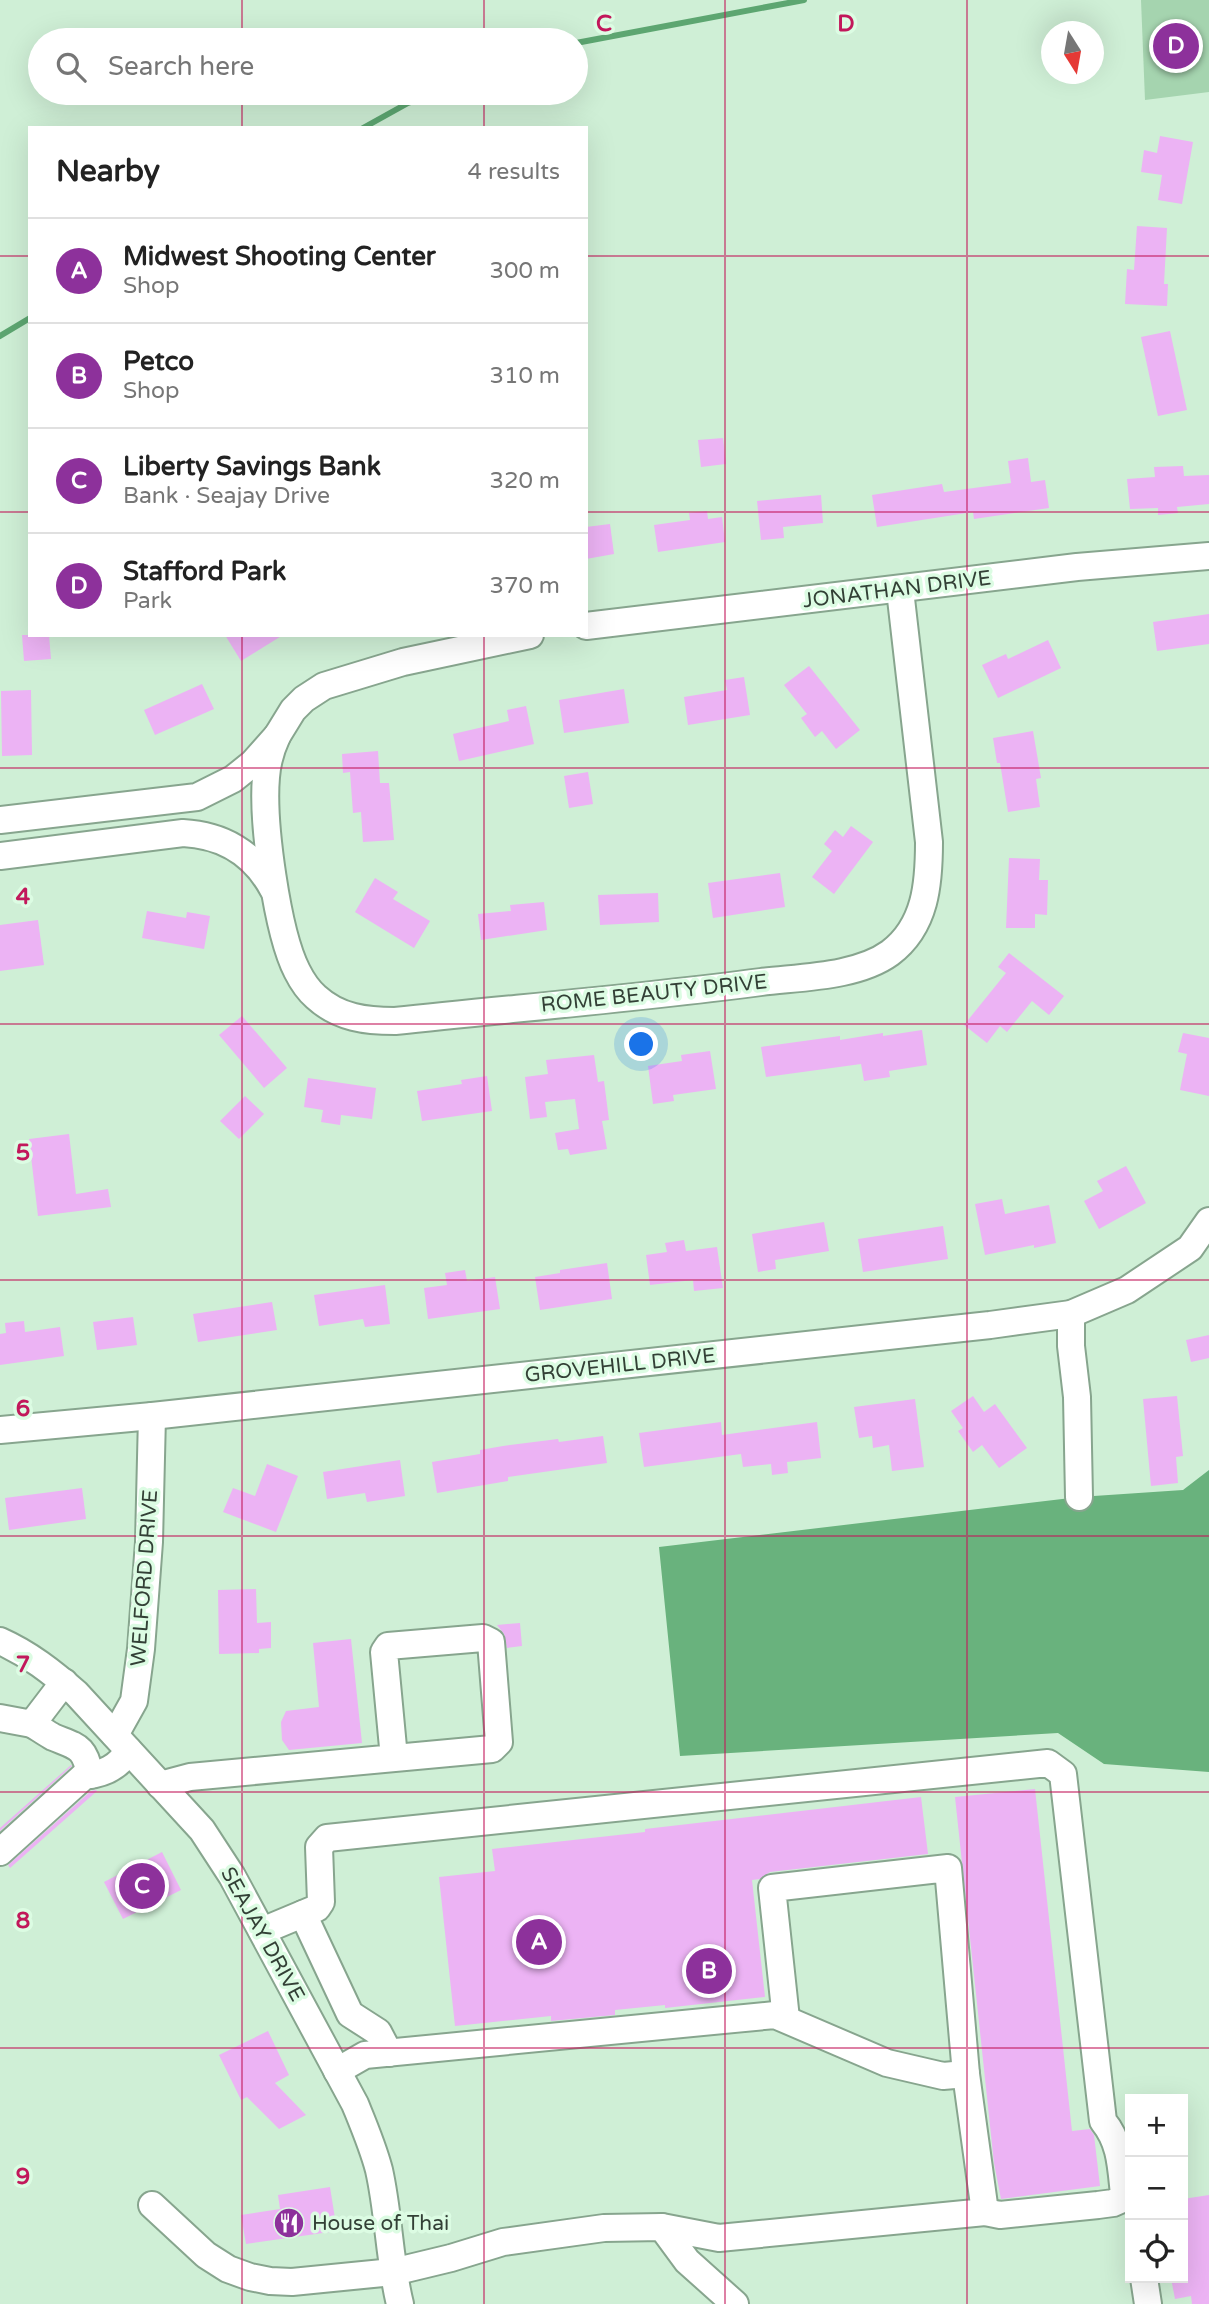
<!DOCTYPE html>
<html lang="en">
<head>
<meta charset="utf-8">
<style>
	body { margin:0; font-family:"Varela Round",sans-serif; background:#f6f6f6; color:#222 }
	.controls { position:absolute; right:21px; bottom:21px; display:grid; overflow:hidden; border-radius:0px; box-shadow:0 7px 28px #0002 }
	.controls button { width:63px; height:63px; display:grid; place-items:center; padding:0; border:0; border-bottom:2px solid #e0e0e0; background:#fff; color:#222; font:35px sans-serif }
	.compass { position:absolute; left:1041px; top:21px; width:63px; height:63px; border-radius:50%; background:#fff; box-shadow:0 7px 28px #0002; rotate:169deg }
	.you { position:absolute; left:642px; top:1045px; width:24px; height:24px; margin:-18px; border:5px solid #fff; border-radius:50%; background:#1a73e8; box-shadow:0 0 0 10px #1a73e833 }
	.badge { display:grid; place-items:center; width:46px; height:46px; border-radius:50%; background:#8d319b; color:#fff; font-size:23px; font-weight:700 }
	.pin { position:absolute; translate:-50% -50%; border:4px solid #fff; box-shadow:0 2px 7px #0006 }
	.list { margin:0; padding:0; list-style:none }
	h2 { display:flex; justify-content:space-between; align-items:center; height:91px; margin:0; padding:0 28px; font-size:30px }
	h2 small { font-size:23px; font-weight:400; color:#767676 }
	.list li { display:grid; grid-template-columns:46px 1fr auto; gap:21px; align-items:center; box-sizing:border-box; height:105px; padding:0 28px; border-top:2px solid #e0e0e0 }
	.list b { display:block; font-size:26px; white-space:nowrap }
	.list p { margin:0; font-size:23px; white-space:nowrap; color:#767676 }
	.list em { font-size:23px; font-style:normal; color:#767676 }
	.icon { flex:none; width:38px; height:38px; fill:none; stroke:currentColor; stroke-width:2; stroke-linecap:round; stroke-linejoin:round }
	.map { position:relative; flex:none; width:1209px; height:2304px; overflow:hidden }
	.search { position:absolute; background:#fff; box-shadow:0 7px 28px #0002; left:28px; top:28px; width:560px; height:77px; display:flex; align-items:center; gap:18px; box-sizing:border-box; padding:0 24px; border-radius:38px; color:#767676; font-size:26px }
	.panel { position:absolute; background:#fff; box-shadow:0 7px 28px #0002; left:28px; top:126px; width:560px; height:511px; border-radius:0px }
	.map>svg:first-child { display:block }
	.green { fill:#a5d4af }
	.forest { fill:#69b27d }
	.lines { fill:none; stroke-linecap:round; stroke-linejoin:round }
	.stream { stroke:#5da671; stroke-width:6 }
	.building { fill:#ecb3f4 }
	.minor-casing { stroke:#87a58e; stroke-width:30 }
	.minor { stroke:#fff; stroke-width:26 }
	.grid { fill:none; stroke:#c2185b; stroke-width:2; stroke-opacity:0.55 }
	.labels { text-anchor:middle; stroke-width:7; stroke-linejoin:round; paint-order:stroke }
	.street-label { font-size:21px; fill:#334036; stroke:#dcfce3 }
	.poi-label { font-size:21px; fill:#334036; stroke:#dcfce3; text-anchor:start }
	.grid-label { font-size:23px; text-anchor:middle; font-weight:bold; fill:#c2185b; stroke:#dcfce3; stroke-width:7; stroke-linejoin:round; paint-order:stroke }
</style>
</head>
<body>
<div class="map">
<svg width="1209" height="2304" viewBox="0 0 1209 2304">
	<rect width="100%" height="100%" fill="#cfefd6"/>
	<polygon class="green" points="1141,0 1209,0 1209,92 1145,100"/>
	<polygon class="forest" points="1209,1470 1209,1772 1104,1764 1058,1733 680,1756 659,1547 1079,1497 1183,1490"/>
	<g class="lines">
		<g class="stream">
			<polyline points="576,43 804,0"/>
			<polyline points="363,128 408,103 436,93"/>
			<polyline points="0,336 30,318"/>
		</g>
	</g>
	<g class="building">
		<polygon points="1160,136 1193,142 1182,204 1158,200 1162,175 1141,172 1144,150 1157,153"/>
		<polygon points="1137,226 1167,228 1164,284 1168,284 1167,306 1125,304 1127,269 1134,270"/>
		<polygon points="1170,331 1187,410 1158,416 1141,337"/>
		<polygon points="723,438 726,464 701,467 698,440"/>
		<polygon points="1028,458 1031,482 1045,480 1049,508 974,519 973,512 877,527 872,495 942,484 944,492 1011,483 1008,461"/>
		<polygon points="1183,466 1184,476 1209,475 1209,504 1177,507 1178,513 1158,515 1158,508 1130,509 1127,479 1155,477 1154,467"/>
		<polygon points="821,495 823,523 783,527 784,538 761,540 757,501"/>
		<polygon points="707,511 708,519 722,517 725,542 658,552 654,525 690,520 689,513"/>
		<polygon points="610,524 614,554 586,559 586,527"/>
		<polygon points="1209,614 1209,644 1157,651 1153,622"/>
		<polygon points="22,635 49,635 51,659 24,661"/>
		<polygon points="225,635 283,635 241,661"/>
		<polygon points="1048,640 1061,668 998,698 982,665 1006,654 1008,659"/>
		<polygon points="809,666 860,730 836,749 822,731 815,737 801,718 807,714 784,685"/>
		<polygon points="744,677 750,715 688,725 684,697 727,690 725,680"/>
		<polygon points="202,684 214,709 155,735 144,710"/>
		<polygon points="624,689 629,723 564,733 559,700"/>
		<polygon points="31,690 32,755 2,756 1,691"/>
		<polygon points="526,706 534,744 459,761 453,734 509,721 507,710"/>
		<polygon points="1033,731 1041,778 1036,779 1040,807 1008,812 1000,763 997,763 993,738"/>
		<polygon points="378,751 380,783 389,783 394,840 363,842 361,812 353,813 350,772 343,773 342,754"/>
		<polygon points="588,772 593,804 569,808 564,776"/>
		<polygon points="851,826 873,842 834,894 812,877 832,851 824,844 835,830 843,837"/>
		<polygon points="1009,858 1040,859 1039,880 1048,880 1047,915 1035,914 1035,928 1006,928"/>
		<polygon points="780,873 785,907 713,918 708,883"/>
		<polygon points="375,878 398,892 393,899 430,921 414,948 355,912"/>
		<polygon points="658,893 659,922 600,925 598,895"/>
		<polygon points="544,902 547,930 481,940 478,914 511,911 510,905"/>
		<polygon points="147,911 186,918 187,912 210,916 204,949 142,938"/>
		<polygon points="38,920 44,965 0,971 0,925"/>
		<polygon points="1009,953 1064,996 1049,1015 1032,1001 1007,1032 1000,1026 987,1043 964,1025 1006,973 998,967"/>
		<polygon points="242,1016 287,1068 264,1088 219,1035"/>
		<polygon points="922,1030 927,1065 889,1071 890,1077 864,1081 861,1064 766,1077 761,1047 840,1036 840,1040 883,1033 883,1036"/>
		<polygon points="1183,1033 1209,1038 1209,1096 1180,1090 1187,1054 1178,1052"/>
		<polygon points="710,1051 716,1089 673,1095 674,1101 653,1104 648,1066 682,1061 681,1055"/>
		<polygon points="594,1055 598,1082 604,1081 609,1120 602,1121 607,1149 570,1155 568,1149 558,1150 555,1133 579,1129 575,1099 545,1102 547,1117 530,1119 525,1077 548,1074 546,1060"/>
		<polygon points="487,1076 492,1111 422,1121 417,1091 462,1084 461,1080"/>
		<polygon points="308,1078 376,1088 372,1119 341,1115 340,1125 321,1122 323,1110 304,1107"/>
		<polygon points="245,1096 264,1114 239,1139 220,1121"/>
		<polygon points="69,1134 76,1194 108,1189 111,1207 38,1216 29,1139"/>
		<polygon points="1126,1166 1146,1203 1099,1229 1084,1201 1103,1191 1097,1181"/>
		<polygon points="1002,1199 1005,1214 1049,1205 1056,1243 1034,1248 1034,1245 985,1255 975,1204"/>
		<polygon points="824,1222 829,1251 775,1260 776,1269 758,1272 752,1234"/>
		<polygon points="943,1226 948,1259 863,1272 858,1239"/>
		<polygon points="684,1240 686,1251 717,1247 723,1288 694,1291 693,1280 650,1285 646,1255 667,1252 665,1243"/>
		<polygon points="607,1263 612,1299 540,1310 535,1277 560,1273 560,1270"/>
		<polygon points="465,1270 467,1281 495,1277 500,1309 428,1319 424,1288 447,1285 445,1273"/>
		<polygon points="385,1285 390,1324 365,1327 363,1319 319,1326 314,1295"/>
		<polygon points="272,1302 277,1330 198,1342 193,1314"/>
		<polygon points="133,1317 137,1345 97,1350 93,1322"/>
		<polygon points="24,1321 25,1332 60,1327 64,1356 0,1365 0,1334 6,1333 5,1323"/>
		<polygon points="1209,1335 1209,1358 1191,1362 1186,1340"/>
		<polygon points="973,1396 984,1412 995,1404 1027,1448 999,1468 982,1445 973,1452 958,1431 963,1428 951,1411"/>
		<polygon points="1177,1396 1183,1456 1176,1457 1178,1483 1151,1486 1143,1399"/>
		<polygon points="915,1399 924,1467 892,1471 889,1445 873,1448 872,1436 859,1438 854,1407"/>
		<polygon points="721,1422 722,1435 817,1422 821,1458 787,1462 788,1473 772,1475 771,1464 743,1467 741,1454 644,1467 639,1433"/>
		<polygon points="603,1436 607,1463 508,1477 508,1481 437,1493 432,1462 480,1454 480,1450 503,1446 558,1439 559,1442"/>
		<polygon points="400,1460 405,1496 367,1502 365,1493 327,1499 323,1472"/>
		<polygon points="267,1464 298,1476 276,1532 223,1512 233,1488 255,1496"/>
		<polygon points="82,1488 86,1519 9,1530 5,1498"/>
		<polygon points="256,1589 257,1623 271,1622 271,1648 259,1649 259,1653 219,1654 218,1590"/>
		<polygon points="520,1623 522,1646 507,1648 504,1634 497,1625"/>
		<polygon points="351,1639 362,1743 289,1750 282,1740 281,1722 286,1711 319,1707 313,1643"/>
		<polygon points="71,1765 72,1766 0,1831 0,1828"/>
		<polygon points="1035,1789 1072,2131 1090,2129 1094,2135 1100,2186 1001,2199 994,2163 955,1797"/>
		<polygon points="96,1790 97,1791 10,1868 8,1865 91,1791"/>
		<polygon points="921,1797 928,1854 770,1872 760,1879 752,1880 765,1997 665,2008 665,2005 615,2010 615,2015 551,2021 551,2016 455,2026 439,1877 495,1871 492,1849 645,1832 645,1829"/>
		<polygon points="162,1852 181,1890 123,1919 104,1882"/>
		<polygon points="268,2031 289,2075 275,2083 306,2115 279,2129 247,2097 241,2100 219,2055"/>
		<polygon points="330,2187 337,2231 246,2244 241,2215 280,2209 278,2195"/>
		<polygon points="1209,2195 1209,2304 1192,2304 1191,2296 1175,2299 1171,2278 1183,2278 1183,2199"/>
	</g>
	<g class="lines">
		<g class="minor-casing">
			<g id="minor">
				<polyline points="586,626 1077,567 1209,556"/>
				<path d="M277,736C271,749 267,763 266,777C262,822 277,932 297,971C302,981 308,990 316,997C339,1018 366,1021 395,1021C517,1008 640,998 761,982C801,977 857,977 890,953C926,926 929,883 929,842L900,590"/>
				<polyline points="0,820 197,797 233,779 253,763 277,736 293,710 304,699 324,686 403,662 530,635"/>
				<path d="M0,856L183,833C222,835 254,853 273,889"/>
				<polyline points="1071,1314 1071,1346 1077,1397 1079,1497"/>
				<polyline points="0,1430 152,1416 990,1325 1071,1314 1127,1290 1190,1248 1209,1221"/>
				<path d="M0,1641C29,1654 52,1672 76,1693L202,1830L232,1876L355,2104C364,2126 373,2147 379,2170C389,2214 389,2260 400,2304"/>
				<polyline points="0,1718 32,1724 64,1682"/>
				<path d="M32,1724C39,1728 46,1733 53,1737C77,1747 85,1746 90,1775"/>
				<polyline points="115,1735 134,1701 141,1649 149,1542 152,1416"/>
				<polyline points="160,1785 190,1777 492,1749 499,1742 491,1642 483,1638 388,1646 384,1652 394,1758"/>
				<path d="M0,1852L84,1776C103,1774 119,1768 128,1750"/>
				<polyline points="303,1914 350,2014 378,2032 389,2053"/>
				<path d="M262,1931L317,1908L321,1902L319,1847L327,1838L1048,1763L1063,1774L1103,2121C1121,2143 1121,2167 1124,2195L1122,2199L1113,2203L1098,2205L1000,2215L985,2212"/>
				<polyline points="337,2071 365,2055 775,2015 887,2063 943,2076 966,2074"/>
				<polyline points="152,2205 206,2255 228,2269 250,2277 270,2281 292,2282 393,2272 451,2258 503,2242 604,2228 662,2227 719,2238 985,2212 966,2074 948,1868 772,1888 786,2019"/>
				<polyline points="662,2227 687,2261 735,2304"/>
				<polyline points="1144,2278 1148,2304"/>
			</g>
		</g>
		<use href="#minor" class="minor"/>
	</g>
	<path class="grid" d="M242,0V40M484,0V40M725,0V2304M967,0V2304M242,93V128M484,93V128M0,256H30M586,256H1209M0,512H30M586,512H1209M242,635V2304M484,635V2304M0,768H1209M0,1024H1209M0,1280H1209M0,1536H1209M0,1792H1209M0,2048H1209"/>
	<defs>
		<g id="restaurant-disc" transform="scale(1.575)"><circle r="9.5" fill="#8d319b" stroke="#dcfce3"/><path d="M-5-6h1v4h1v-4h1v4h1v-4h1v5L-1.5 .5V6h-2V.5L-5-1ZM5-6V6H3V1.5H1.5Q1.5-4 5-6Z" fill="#fff"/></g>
	</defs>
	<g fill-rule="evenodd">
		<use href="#restaurant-disc" x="289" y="2223"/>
	</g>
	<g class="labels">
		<g class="street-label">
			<text transform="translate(897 589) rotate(-7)" y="7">JONATHAN DRIVE</text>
			<text transform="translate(654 993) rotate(-6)" y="7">ROME BEAUTY DRIVE</text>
			<text transform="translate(620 1365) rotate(-6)" y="7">GROVEHILL DRIVE</text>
			<text transform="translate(144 1578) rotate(-86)" y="7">WELFORD DRIVE</text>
			<text transform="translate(263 1934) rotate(61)" y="7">SEAJAY DRIVE</text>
		</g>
		<g class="poi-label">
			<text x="312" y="2230">House of Thai</text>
		</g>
	</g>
	<g class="grid-label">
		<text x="604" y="31">C</text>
		<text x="846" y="31">D</text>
		<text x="23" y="904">4</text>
		<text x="23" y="1160">5</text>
		<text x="23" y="1416">6</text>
		<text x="23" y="1672">7</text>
		<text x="23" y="1928">8</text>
		<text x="23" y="2184">9</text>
	</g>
</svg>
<div class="controls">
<button>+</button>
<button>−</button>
<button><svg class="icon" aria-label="locate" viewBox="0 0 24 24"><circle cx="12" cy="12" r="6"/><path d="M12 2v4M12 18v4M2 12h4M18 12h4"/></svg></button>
</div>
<svg class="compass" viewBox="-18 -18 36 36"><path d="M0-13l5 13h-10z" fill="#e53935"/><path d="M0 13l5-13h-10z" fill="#767676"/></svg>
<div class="you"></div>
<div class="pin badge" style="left:539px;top:1942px">A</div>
<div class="pin badge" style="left:709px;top:1971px">B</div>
<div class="pin badge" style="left:142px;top:1886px">C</div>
<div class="pin badge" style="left:1176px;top:46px">D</div>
<div class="search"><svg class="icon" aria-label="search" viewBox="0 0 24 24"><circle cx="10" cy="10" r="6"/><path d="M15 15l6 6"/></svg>Search here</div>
<section class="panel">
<h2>Nearby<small>4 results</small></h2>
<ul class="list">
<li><span class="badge">A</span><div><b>Midwest Shooting Center</b><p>Shop</p></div><em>300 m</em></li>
<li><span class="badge">B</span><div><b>Petco</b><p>Shop</p></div><em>310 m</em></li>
<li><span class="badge">C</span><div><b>Liberty Savings Bank</b><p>Bank · Seajay Drive</p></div><em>320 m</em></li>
<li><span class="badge">D</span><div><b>Stafford Park</b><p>Park</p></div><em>370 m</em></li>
</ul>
</section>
</div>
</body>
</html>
